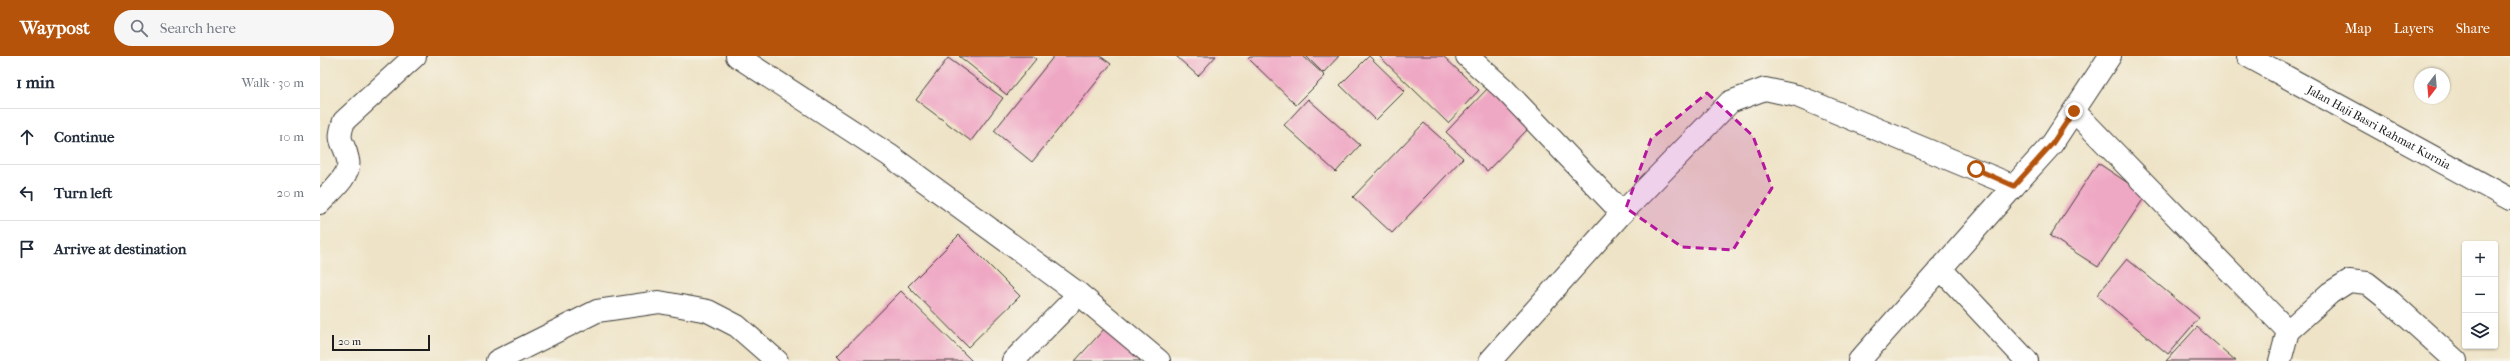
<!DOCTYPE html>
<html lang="en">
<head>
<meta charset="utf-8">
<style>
	body { margin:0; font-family:"IM FELL French Canon",serif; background:#f6f6f7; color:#1f2937 }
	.controls { position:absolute; right:12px; bottom:12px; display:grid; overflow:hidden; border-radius:4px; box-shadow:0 1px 3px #0004 }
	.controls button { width:36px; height:36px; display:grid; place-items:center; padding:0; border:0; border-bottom:1px solid #e0e1e3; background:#fff; color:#1f2937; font:20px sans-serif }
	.compass { position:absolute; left:2094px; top:12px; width:36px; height:36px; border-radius:50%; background:#fff; box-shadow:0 1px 3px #0004; rotate:196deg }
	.scale { position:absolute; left:12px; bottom:10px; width:98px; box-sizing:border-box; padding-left:4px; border:2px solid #1c1c1c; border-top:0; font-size:11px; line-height:14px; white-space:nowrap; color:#1c1c1c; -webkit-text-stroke:3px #f7f3e8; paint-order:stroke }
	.stop { position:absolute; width:12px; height:12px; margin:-9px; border:3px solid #b45309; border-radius:50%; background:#fff }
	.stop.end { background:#b45309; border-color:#fff; box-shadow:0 1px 4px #0008 }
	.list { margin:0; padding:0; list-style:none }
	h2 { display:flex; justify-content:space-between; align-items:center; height:52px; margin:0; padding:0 16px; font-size:17px }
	h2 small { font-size:13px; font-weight:400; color:#747a83 }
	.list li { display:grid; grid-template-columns:26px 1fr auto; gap:12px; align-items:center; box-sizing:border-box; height:56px; padding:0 16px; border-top:1px solid #e0e1e3 }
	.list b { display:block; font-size:15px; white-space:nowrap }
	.list em { font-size:13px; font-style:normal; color:#747a83 }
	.icon { flex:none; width:22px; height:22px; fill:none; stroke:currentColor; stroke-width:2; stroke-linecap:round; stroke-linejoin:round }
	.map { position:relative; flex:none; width:2190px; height:305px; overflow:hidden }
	header { display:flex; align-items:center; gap:24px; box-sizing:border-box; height:56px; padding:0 20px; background:#b45309; color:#fff }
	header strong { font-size:19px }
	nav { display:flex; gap:22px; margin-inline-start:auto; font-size:14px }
	.search { width:280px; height:36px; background:#f6f6f7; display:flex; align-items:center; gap:10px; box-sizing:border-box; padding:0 14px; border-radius:22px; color:#747a83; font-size:15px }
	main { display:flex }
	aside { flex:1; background:#fff }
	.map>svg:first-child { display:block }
	.building { fill:#efa8c4 }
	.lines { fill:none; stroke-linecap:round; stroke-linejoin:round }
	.minor-casing { stroke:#3c3a36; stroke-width:24 }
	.minor { stroke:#fff; stroke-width:22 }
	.route { stroke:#b45309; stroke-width:5 }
	.marked { fill:#b5179e; fill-opacity:0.2; stroke:#b5179e; stroke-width:3; stroke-dasharray:8 5; stroke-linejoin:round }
	.labels { text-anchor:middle; stroke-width:4; stroke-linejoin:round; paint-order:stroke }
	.street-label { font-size:12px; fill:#1c1c1c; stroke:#f7f3e8 }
</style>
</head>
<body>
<header>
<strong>Waypost</strong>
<div class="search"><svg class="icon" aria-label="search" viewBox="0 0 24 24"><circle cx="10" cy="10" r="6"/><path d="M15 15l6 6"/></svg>Search here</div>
<nav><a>Map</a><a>Layers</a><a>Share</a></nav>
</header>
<main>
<aside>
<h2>1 min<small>Walk · 30 m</small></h2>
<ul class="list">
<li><svg class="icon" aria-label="ahead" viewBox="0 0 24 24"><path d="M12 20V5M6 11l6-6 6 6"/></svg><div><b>Continue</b></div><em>10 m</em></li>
<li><svg class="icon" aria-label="left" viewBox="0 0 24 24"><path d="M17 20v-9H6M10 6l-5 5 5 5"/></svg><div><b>Turn left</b></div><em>20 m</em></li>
<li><svg class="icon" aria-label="arrive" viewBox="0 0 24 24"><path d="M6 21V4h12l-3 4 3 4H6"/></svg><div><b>Arrive at destination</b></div></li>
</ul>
</aside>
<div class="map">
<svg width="2190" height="305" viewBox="0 0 2190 305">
	<rect width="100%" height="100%" fill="#f7f3e8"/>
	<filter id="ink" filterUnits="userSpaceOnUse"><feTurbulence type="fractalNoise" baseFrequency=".025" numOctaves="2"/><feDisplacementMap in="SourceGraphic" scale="8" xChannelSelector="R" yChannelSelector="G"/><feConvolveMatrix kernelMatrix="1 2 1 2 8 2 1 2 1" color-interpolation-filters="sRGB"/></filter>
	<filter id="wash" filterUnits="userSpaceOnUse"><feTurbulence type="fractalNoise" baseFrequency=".012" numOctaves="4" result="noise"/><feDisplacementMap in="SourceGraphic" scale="16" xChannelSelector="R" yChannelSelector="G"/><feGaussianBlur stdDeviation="0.9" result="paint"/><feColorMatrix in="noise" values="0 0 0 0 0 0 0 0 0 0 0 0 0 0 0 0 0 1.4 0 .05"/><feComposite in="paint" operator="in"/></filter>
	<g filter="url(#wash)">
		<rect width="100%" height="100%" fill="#eee3c6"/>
		<g id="blocks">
			<g class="building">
				<polygon points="639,0 712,0 716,3 687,39"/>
				<polygon points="734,0 780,0 791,8 712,106 674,75"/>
				<polygon points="856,0 896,0 878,20"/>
				<polygon points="930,0 983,0 1005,20 976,49 928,2"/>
				<polygon points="986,0 1019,0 1003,17"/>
				<polygon points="1049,0 1085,35 1056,64 1020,29"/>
				<polygon points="1059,0 1123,0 1159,34 1128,67"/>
				<polygon points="628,2 683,42 651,85 596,44"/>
				<polygon points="1169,31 1210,71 1167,115 1126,76"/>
				<polygon points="988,43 1040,89 1016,116 964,69"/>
				<polygon points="1104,67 1143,102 1072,177 1033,141"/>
				<polygon points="1778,107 1826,139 1778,211 1730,180"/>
				<polygon points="639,179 700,240 648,291 588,230"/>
				<polygon points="1807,203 1879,262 1848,298 1777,239"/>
				<polygon points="581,235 652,305 522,305 517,300"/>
				<polygon points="786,271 824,305 755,305"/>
				<polygon points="1877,271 1916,305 1846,305"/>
			</g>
		</g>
	</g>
	<g filter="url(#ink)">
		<use href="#blocks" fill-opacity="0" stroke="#3c3a36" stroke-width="1"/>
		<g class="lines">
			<g class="minor-casing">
				<g id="minor">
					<polyline points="417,0 569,99 759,238 839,305"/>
					<polyline points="1147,0 1185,34 1302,157"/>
					<path id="s1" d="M1928,0L2190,143"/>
					<polyline points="1754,55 1968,275"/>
					<path d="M0,147C9,137 32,119 28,104C24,83 16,89 24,65L95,0"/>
					<polyline points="1620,212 1707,305"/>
					<polyline points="177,305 277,255 339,246 388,255 417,270 457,305"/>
					<polyline points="693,305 759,238"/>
					<polyline points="1170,305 1302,157 1410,46 1445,33 1477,40 1694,130 1732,88 1790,0"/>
					<polyline points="1539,305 1694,130"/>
					<polyline points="1960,305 1968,275 2010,237 2029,225 2047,227 2071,246 2136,305"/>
				</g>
			</g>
			<use href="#minor" class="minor"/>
		</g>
	</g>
	<g class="lines" filter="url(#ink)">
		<polyline class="route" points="1656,113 1694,130 1732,88 1754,55"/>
	</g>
	<path class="marked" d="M1387,37L1433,80L1452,132L1413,194L1362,191L1306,152L1331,83Z"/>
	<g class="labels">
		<g class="street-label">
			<text dy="4" stroke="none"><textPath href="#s1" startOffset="149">Jalan Haji Basri Rahmat Kurnia</textPath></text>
		</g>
	</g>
</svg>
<div class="controls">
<button>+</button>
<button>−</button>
<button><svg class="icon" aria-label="layers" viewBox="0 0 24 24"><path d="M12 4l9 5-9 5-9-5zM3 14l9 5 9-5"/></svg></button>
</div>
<svg class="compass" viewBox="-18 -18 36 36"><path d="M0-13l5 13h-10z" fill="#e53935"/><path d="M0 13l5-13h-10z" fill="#747a83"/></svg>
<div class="scale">20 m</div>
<div class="stop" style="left:1656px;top:113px"></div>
<div class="stop end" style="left:1754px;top:55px"></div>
</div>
</main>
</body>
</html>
